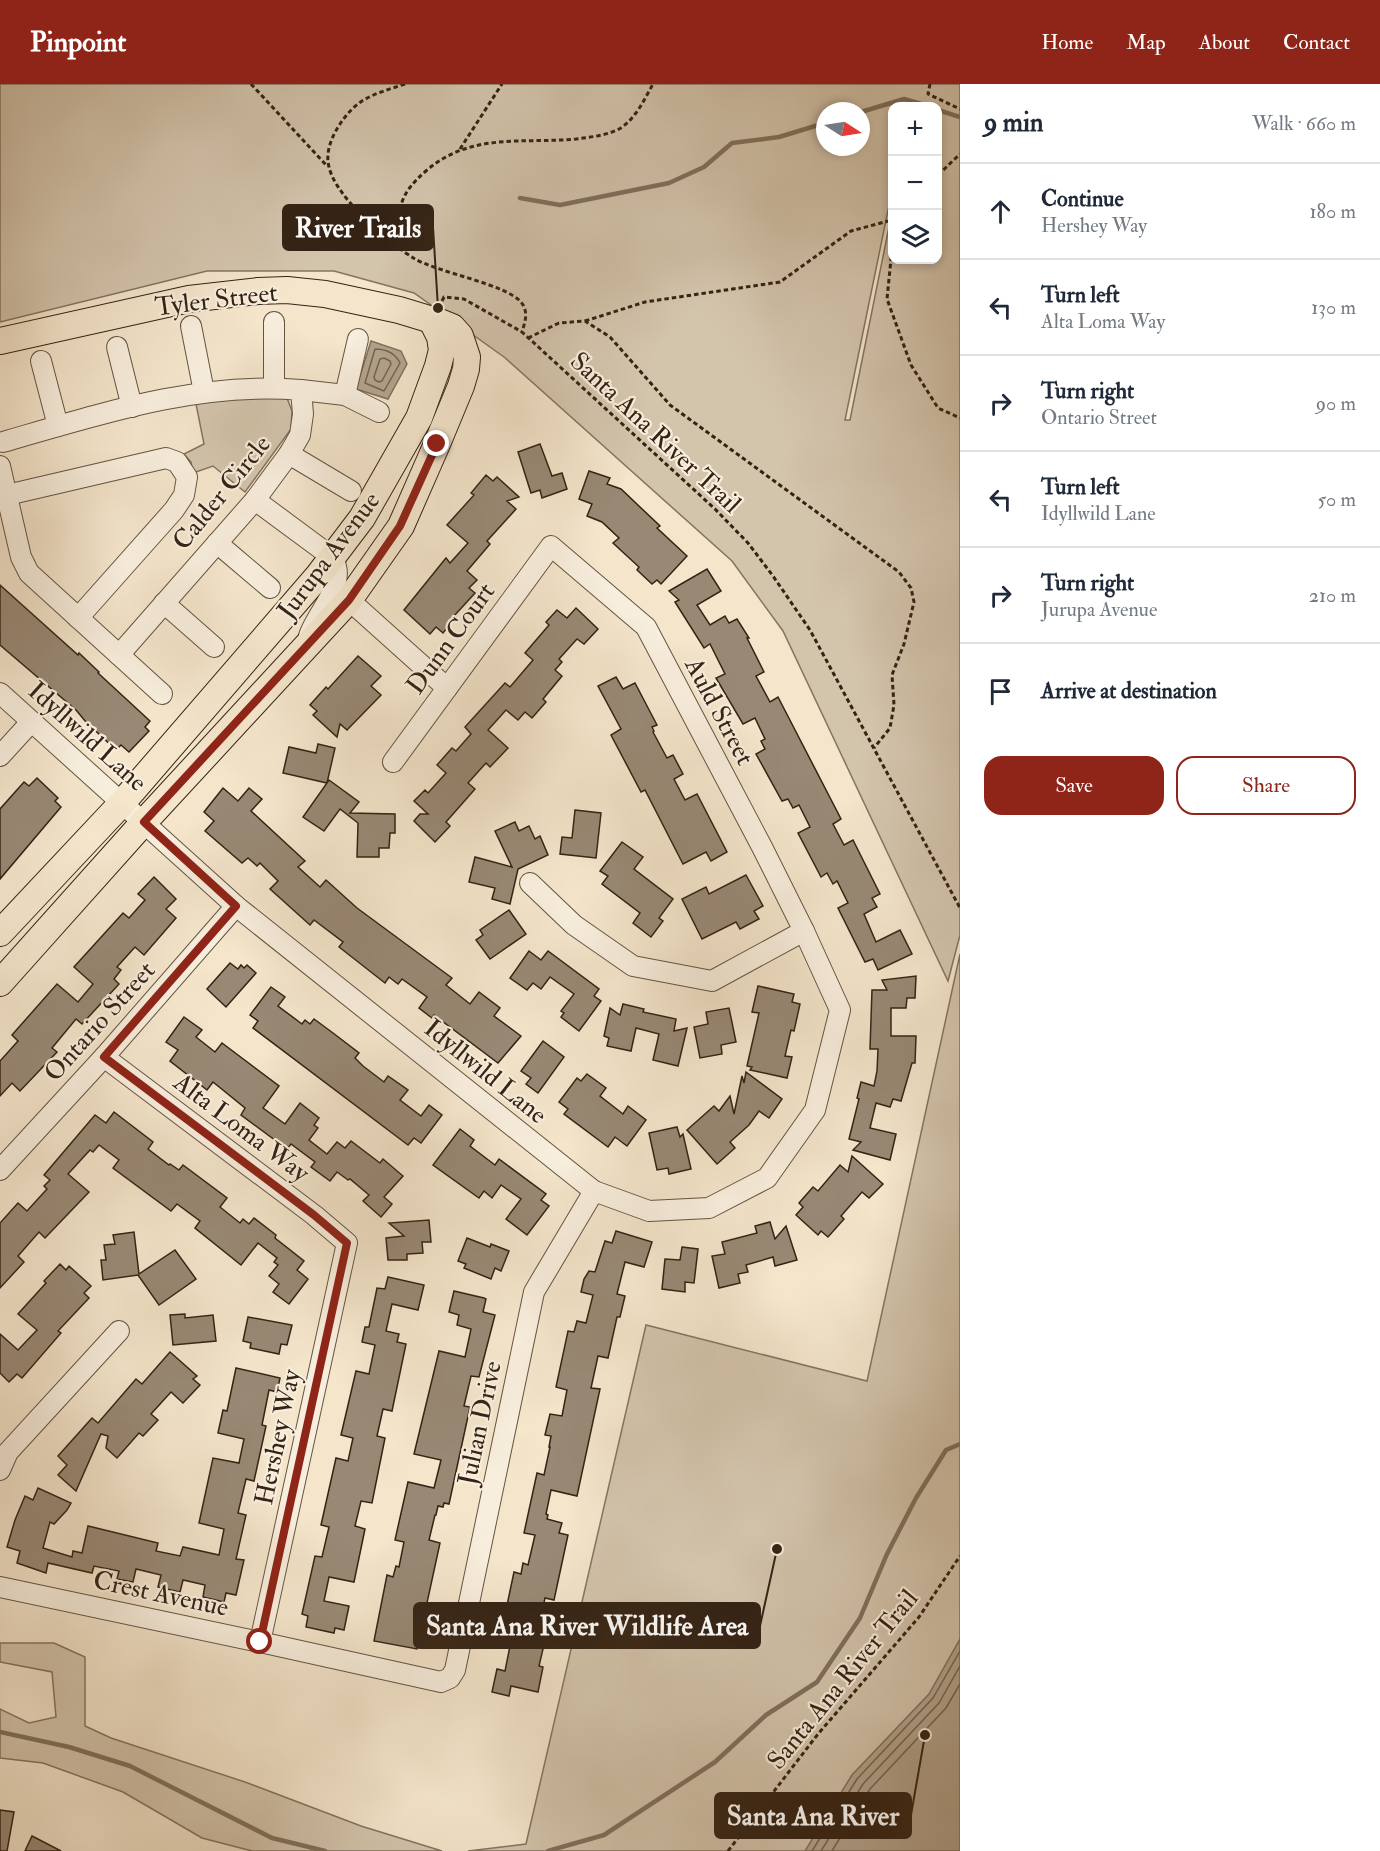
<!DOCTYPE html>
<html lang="en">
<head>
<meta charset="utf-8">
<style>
	body { margin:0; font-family:"IM FELL Double Pica",serif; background:#f6f6f7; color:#1f2937 }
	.controls { position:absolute; right:18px; top:18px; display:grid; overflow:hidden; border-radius:12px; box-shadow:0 3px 9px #0003 }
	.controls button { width:54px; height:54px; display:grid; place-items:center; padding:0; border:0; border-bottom:2px solid #e0e1e3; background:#fff; color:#1f2937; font:30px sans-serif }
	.compass { position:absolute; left:816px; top:18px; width:54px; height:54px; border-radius:50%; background:#fff; box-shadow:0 3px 9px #0003; rotate:102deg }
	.stop { position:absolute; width:18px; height:18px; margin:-14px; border:4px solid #8f2418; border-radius:50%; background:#fff }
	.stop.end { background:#8f2418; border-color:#fff; box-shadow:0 2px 6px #0008 }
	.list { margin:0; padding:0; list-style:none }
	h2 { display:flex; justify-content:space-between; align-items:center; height:78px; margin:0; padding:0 24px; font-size:26px }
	h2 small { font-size:20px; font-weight:400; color:#747a83 }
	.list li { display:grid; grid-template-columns:39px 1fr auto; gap:18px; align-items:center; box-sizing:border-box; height:96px; padding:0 24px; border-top:2px solid #e0e1e3 }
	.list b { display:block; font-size:22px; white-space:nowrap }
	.list p { margin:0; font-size:20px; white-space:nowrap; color:#747a83 }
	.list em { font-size:20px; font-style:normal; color:#747a83 }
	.actions { display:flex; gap:12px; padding:18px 24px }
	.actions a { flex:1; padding:14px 0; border:2px solid #8f2418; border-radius:18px; text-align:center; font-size:21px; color:#8f2418 }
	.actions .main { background:#8f2418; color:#fff }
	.icon { flex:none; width:33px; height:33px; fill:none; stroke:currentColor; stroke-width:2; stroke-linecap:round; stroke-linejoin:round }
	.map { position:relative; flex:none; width:960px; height:1767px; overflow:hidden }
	header { display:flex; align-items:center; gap:36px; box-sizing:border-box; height:84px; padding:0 30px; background:#8f2418; color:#fff }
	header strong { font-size:28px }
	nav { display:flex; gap:33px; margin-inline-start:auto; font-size:21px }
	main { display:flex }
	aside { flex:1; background:#fff }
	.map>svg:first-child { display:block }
	.green { fill:#d3c4ac; stroke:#847460; stroke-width:1.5; fill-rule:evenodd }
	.water { fill:#b3a38d; stroke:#80705d; stroke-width:1.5 }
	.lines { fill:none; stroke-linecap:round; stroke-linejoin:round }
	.shore { stroke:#746351; stroke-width:1.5 }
	.stream { stroke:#80705d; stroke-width:4.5 }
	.building { fill:#988874; stroke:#342315; stroke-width:1.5 }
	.minor-casing { stroke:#645442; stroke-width:22 }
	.major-casing { stroke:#342315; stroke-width:28 }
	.path { stroke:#342315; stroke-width:3; stroke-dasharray:4.5 3; stroke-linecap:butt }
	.minor { stroke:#f8eedd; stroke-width:20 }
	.major { stroke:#f4e5cb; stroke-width:26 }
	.route { stroke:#8f2418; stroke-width:8 }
	.labels { text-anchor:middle; stroke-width:4.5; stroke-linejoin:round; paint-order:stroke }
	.street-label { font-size:26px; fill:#342315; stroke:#f8eedd }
	.leader { fill:none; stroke:#342315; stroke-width:2 }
	.callout-dot { fill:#342315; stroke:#f8eedd; stroke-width:2 }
	.callout { fill:#342315; stroke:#342315; stroke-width:2 }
	.callout-label { font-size:27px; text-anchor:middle; font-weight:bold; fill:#fff }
</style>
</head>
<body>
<header>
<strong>Pinpoint</strong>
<nav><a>Home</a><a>Map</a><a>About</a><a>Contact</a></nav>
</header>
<main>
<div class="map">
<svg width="960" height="1767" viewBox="0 0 960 1767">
	<rect width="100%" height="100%" fill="#f4e5cb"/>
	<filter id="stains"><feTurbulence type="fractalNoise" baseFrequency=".00333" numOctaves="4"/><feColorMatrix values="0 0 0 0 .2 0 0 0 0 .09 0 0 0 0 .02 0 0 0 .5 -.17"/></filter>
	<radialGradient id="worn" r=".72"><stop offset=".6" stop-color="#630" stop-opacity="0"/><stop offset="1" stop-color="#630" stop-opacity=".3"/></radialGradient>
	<g class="green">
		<path d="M0,0H960V851L948,897L783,547L732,477L504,273L414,209L334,187H207L0,238ZM892,22H938V176H892V128L850,336H845L892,107ZM825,27H861V63H825Z"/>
		<polygon points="287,314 292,327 291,345 245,408 213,382 193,389 191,378 184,370 204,360 195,315"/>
		<polygon points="960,870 960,1767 468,1767 526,1760 646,1241 867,1297"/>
		<polygon points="0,1559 54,1559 85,1573 85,1642 111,1654 245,1698 361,1742 442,1767 252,1767 202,1754 123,1708 43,1679 0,1674 0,1625 29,1639 56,1633 52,1588 0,1578"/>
	</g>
	<g class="water">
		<polygon points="371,257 401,267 407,280 388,315 356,305"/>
		<polygon points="960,1555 960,1767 805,1767 852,1691 929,1610"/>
	</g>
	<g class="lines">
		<g class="shore">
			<path d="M375,265C386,265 395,269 400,279L384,307L365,299Z"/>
			<polygon points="384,274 390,277 391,280 382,297 379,298 375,296 374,293 380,275"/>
			<polyline points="812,1767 857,1695 933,1614 960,1567"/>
			<polyline points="821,1767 863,1700 939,1619 960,1582"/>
			<polyline points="832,1767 870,1705 946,1624 960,1600"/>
		</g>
		<g class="stream">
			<polyline points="938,26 960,33"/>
			<polyline points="861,28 904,15 928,22"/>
			<polyline points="520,114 560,121 669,99 704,83 732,59 779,53 825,39"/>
			<polyline points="0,1648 69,1663 130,1682 272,1754 325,1767"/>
			<polyline points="548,1767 604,1751 715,1678 766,1631 817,1598 860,1534 887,1470 916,1414 946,1366 960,1360"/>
		</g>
	</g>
	<g class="building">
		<polygon points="540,360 552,392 562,389 567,405 542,414 540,406 531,409 518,368"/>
		<polygon points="589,387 610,394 607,400 621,405 660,442 657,444 687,472 661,500 657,496 652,500 637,486 639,483 613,459 619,454 602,438 587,432 592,420 579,415"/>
		<polygon points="486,391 493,397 497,393 519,413 507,417 516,425 487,457 490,460 467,487 477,496 469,504 475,509 454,532 456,533 443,549 436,543 430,550 404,526 446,474 450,479 468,459 447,441 474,411 471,409"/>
		<polygon points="707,485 721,507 697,521 710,541 725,532 729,539 737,535 749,554 747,554 764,588 756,592 770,618 778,613 841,735 833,740 844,761 853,756 880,810 872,814 877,823 864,830 876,858 900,846 912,870 878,886 873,875 865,878 838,824 848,819 837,797 833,800 827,789 821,793 798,749 810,743 799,721 793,724 788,715 782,717 756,670 765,665 761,657 765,655 755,634 743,640 716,594 725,590 710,560 704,564 675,518 679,516 669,507"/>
		<polygon points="0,501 78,571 79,569 99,588 98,589 150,637 145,643 149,647 129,668 121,661 116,666 86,638 76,626 0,561"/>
		<polygon points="576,524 598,545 584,560 577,555 559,575 562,578 555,586 562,592 543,615 546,618 532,634 525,628 518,636 506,626 488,646 508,664 490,683 486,679 468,699 475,705 446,738 450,742 435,758 414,737 420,730 428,730 414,717 425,706 428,709 446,689 437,681 452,664 456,667 471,650 465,643 505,599 510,603 533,576 525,569 549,541 546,538 557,526 567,534"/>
		<polygon points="358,572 381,592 371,602 381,611 347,646 340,640 337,653 313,631 317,627 310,621 326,603 328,605"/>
		<polygon points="616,593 623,605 635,599 657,641 652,643 654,647 653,648 667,674 673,671 683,690 674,695 685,716 697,710 727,768 711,777 706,768 683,780 645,706 641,708 611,651 621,645 598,602"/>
		<polygon points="318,660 335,664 327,699 283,689 289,663 316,669"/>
		<polygon points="37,694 58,714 55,717 61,723 0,795 0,725 24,698 29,702"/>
		<polygon points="329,696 359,718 350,729 395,730 395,749 390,749 389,764 379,764 379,773 357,773 358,739 340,725 324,747 303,733"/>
		<polygon points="223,704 238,717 249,704 262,715 251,727 305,777 298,783 320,803 326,796 357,824 452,894 446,901 470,920 479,908 500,924 494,932 521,952 498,979 434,931 432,934 419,924 427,913 402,895 398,900 389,893 385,899 339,863 343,858 314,836 310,841 270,805 278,797 260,779 257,782 248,774 242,779 205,747 214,737 204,728"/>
		<polygon points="575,726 601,729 596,774 560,770 562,753 572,754"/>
		<polygon points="515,738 519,747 529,742 535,755 540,752 548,771 518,785 510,820 492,815 495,804 469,798 475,773 512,783 495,747"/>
		<polygon points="622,758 643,773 634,785 673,815 659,834 663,837 651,853 633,839 640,829 602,800 608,792 600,787"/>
		<polygon points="746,791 763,822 754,827 759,835 740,845 736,838 702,855 682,815 706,803 709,810"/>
		<polygon points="154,793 176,815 166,825 176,834 144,871 135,863 117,883 121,886 114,895 119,900 82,940 76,935 52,964 57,968 20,1007 12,999 0,1012 0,977 18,957 12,951 57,900 78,918 93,900 74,883 123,829 129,834 145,816 138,810"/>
		<polygon points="509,826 526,850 490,875 476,856 483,851 480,846"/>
		<polygon points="529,867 541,876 548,867 599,905 594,912 601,917 579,947 561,933 564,929 561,927 574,910 550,893 541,905 533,899 527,906 510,894"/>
		<polygon points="230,879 238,885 241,881 244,884 247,881 256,889 226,923 207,905"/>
		<polygon points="916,892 915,914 907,914 906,924 891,924 891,952 916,952 915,979 912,979 901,1017 893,1015 890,1023 876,1019 870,1044 896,1050 890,1076 853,1066 861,1058 849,1055 859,1015 857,1014 861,998 874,1002 877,987 878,965 870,965 872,906 887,906 882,896"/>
		<polygon points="758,902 794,910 792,918 800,920 794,947 791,946 785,972 792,973 787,994 750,986 752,983 747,982 759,929 752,928"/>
		<polygon points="271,903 285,913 278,922 302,940 305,936 310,940 314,935 333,949 359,969 355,974 363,982 384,998 388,992 408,1006 400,1016 421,1032 429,1021 442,1031 421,1059 414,1054 408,1061 253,944 258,937 250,931"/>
		<polygon points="623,920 644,925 643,928 676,935 674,947 687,944 678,982 653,976 659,950 636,944 631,967 607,962 609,954 604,952 610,924 620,931"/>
		<polygon points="729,924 736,958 721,961 722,970 700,974 694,943 708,940 706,928"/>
		<polygon points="184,933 202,946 196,953 215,968 222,959 279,1002 263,1024 285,1040 300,1019 319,1034 314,1041 318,1044 309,1056 327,1070 337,1058 345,1064 351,1057 380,1079 383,1075 403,1092 384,1113 392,1120 381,1133 363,1117 369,1111 350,1095 348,1096 337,1088 330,1097 311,1083 315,1078 291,1060 287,1065 241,1031 245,1024 213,998 207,1006 170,977 178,966 166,958"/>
		<polygon points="543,957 564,973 538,1009 526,1000 531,994 521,987"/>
		<polygon points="746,988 782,1015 769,1034 759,1027 749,1041 730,1058 735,1064 717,1080 687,1046 714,1022 719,1027 730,1012 734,1030 742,992 744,999"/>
		<polygon points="587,990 606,1004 600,1012 623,1030 628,1022 646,1036 627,1062 615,1053 608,1063 564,1030 568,1025 559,1018 577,994 581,997"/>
		<polygon points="114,1028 153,1058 148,1065 169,1081 170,1080 179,1086 183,1081 227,1114 220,1123 240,1139 243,1135 249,1140 254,1134 276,1151 275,1154 304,1177 297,1186 308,1195 289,1220 273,1208 279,1200 269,1192 278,1181 274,1178 277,1174 258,1159 241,1181 195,1144 200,1137 177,1120 171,1127 113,1084 119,1076 99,1061 93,1068 90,1066 68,1090 89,1108 45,1154 39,1148 18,1172 24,1178 0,1204 0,1139 18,1119 27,1127 47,1105 44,1102 50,1096 44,1091 95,1031 106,1039"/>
		<polygon points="677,1043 680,1053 683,1050 691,1085 669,1090 668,1084 657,1086 649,1049"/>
		<polygon points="460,1045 474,1056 470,1062 495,1081 499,1075 546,1110 541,1116 549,1122 527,1151 506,1135 521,1115 501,1101 492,1114 484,1107 479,1114 433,1081"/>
		<polygon points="852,1072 883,1100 869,1114 862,1108 841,1132 844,1135 828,1153 821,1147 818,1151 796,1131 803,1123 799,1119 813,1103 818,1107 840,1081 848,1088"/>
		<polygon points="429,1136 431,1158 422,1158 423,1169 407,1170 407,1176 388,1176 386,1154 404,1152 389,1139"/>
		<polygon points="770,1138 775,1155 786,1142 797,1176 775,1182 773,1173 746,1181 748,1188 738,1190 740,1199 719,1204 712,1172 725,1170 722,1158 757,1149 755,1142"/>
		<polygon points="616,1147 652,1158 644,1183 625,1178 617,1210 625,1212 620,1233 617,1233 608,1274 598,1272 591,1304 600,1305 577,1412 551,1406 546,1430 548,1431 547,1435 562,1439 559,1449 568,1451 554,1516 545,1514 538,1546 547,1548 539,1582 543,1583 538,1608 511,1602 509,1612 492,1608 497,1585 505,1587 510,1562 507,1561 511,1547 502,1545 514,1488 521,1490 523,1479 528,1481 535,1451 524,1449 537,1389 544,1391 550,1363 549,1363 551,1352 545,1351 550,1330 562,1332 567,1306 556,1303 568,1247 574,1248 577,1237 586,1239 593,1211 581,1208 584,1195 589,1187 595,1188 605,1157 612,1159"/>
		<polygon points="134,1148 139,1190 175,1166 196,1195 159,1221 138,1191 103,1196 101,1176 106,1176 104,1161 115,1160 113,1151"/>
		<polygon points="467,1154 490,1163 491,1160 509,1167 501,1187 495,1184 491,1195 464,1184 466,1180 458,1177"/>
		<polygon points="682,1163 698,1165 694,1199 685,1198 685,1208 662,1205 665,1175 680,1176"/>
		<polygon points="60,1180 66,1186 69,1182 91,1202 84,1209 89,1214 58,1247 61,1249 22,1294 17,1290 9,1298 0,1289 0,1250 18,1266 37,1246 18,1230 46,1199 44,1197"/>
		<polygon points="388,1193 424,1201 418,1226 392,1220 386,1247 399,1250 397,1258 406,1260 392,1327 383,1325 377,1352 385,1354 372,1419 361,1417 355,1442 365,1445 354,1498 329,1493 324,1517 349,1522 344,1546 335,1544 334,1549 306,1543 308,1532 302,1530 315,1472 322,1473 329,1443 321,1441 336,1374 348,1377 353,1354 341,1351 356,1287 369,1290 375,1261 362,1258 365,1243 369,1243 377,1204 385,1205"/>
		<polygon points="454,1207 484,1214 486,1215 483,1228 495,1231 479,1293 471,1292 464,1322 470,1323 449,1420 444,1419 443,1423 438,1422 436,1431 435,1431 429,1456 440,1459 417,1565 374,1557 387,1491 393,1493 396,1482 399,1483 404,1458 395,1456 408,1398 434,1404 441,1376 414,1370 439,1267 465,1273 471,1245 457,1241 459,1231 449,1228"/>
		<polygon points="185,1230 185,1234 213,1231 216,1257 173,1261 170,1231"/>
		<polygon points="248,1233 292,1241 287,1261 281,1260 279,1270 250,1264 251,1259 243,1257"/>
		<polygon points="170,1268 197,1292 193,1295 200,1301 183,1319 171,1308 151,1330 158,1336 143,1352 139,1349 117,1374 106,1364 108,1352 101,1350 76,1407 58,1391 67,1381 58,1372 92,1334 98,1339 136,1295 142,1300"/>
		<polygon points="236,1284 280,1294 277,1308 269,1306 262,1341 266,1342 254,1397 246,1395 238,1429 246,1431 236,1475 244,1476 236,1511 226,1509 224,1518 203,1513 205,1501 183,1496 180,1508 158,1503 161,1491 136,1485 133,1498 117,1495 119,1487 94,1482 92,1489 48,1479 46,1489 17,1479 20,1467 7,1463 15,1436 25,1412 33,1416 38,1404 71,1419 67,1426 54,1440 50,1438 43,1464 72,1473 73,1467 82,1469 88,1442 158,1459 156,1467 180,1472 183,1463 219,1471 224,1445 199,1439 213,1374 239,1379 244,1355 218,1349 223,1326 227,1327"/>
		<polygon points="0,1726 14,1728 7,1767 0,1767"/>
		<polygon points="32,1752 61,1767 25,1767"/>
	</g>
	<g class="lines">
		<g class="minor-casing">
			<g id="minor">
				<polyline points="274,238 274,304"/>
				<polyline points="191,242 204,308"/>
				<polyline points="117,263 132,323"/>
				<polyline points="41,277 58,342"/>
				<polyline points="301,306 345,311 379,328"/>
				<polyline points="345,311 358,255"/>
				<path d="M3,358C100,330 200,297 301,306L303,330L300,351L289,370L255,416L119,571"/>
				<polyline points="289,370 351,407"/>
				<polyline points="0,382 21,473 29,489 162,610"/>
				<polyline points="7,411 166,374 177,378 187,393 184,411 174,426 78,534"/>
				<path d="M255,416L332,473C349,500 317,527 309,552"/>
				<polyline points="217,459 270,504"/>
				<polyline points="349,516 447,604"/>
				<polyline points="164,519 214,563"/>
				<polyline points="0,609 236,822 594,1107 649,1127 709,1124 767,1094 815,1026 840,926 804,847 762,763 646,543 551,462 393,678"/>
				<polyline points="0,672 31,638"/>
				<polyline points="530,799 574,841 633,882 712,897 804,847"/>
				<polyline points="104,973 314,1131 347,1159 260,1558"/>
				<polyline points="0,1086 104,973 236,822"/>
				<polyline points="0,1386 8,1368 119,1247"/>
				<polyline points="0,1503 260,1558 441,1598 450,1594 455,1586 534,1208 594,1107"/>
			</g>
		</g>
		<g class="major-casing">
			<g id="major">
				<polyline points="0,257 189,215 258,207 287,206 325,210 399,226 442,239 452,243 460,252 467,273 466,285 461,302 437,360 401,442 349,516 144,738 0,899"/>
				<polyline points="0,849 122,719 318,492 362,434 419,334 438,282 442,266 440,253 432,237"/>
			</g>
		</g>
		<g class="path">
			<polyline points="251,0 327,82"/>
			<path d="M405,0C390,5 375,9 362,17C353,23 346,31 340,40C332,52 325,68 329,83C336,114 389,159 415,175C440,189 505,200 521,218C529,228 525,238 522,248L715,425L748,459L773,492L810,546L960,824"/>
			<polyline points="930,0 928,10 960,25"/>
			<polyline points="460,65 502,0"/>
			<polyline points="938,91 960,70"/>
			<path d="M402,163C396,126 398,111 427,86C472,48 523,60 576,55C590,53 604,52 617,46C634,38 644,16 653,0"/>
			<polyline points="892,165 887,215 911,281 938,324 960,334"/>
			<polyline points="442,217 444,213 464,215 522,248"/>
			<polyline points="585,237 645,218 780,198 851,147 892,136"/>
			<polyline points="528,254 559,239 585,237 610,253 670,321 899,488 911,504 914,518 904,560 892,591 894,621 890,644 874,664"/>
			<polyline points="728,1767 818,1650 919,1533 960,1472"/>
		</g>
		<use href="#minor" class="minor"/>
		<use href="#major" class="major"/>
	</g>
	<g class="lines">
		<polyline class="route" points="260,1558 347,1159 314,1131 104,973 236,822 144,738 349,516 400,442 437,360"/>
	</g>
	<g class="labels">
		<g class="street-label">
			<text transform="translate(216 215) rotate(-7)" y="9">Tyler Street</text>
			<text transform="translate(656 348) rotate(43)" y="9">Santa Ana River Trail</text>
			<text transform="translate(221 408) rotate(-51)" y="9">Calder Circle</text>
			<text transform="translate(328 471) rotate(-53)" y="9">Jurupa Avenue</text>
			<text transform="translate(450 554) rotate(-54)" y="9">Dunn Court</text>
			<text transform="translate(720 627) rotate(62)" y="9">Auld Street</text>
			<text transform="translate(88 652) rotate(42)" y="9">Idyllwild Lane</text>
			<text transform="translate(99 937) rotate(-48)" y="9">Ontario Street</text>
			<text transform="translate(486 987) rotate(39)" y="9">Idyllwild Lane</text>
			<text transform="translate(242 1043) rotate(37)" y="9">Alta Loma Way</text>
			<text transform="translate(479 1339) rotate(-78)" y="9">Julian Drive</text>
			<text transform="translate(277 1353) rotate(-78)" y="9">Hershey Way</text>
			<text transform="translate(161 1509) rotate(12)" y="9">Crest Avenue</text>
			<text transform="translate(842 1595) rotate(-51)" y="9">Santa Ana River Trail</text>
		</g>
	</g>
	<path class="leader" d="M438 224L433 143M777 1465L760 1542M925 1651L911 1731"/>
	<g class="callout-dot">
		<circle cx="438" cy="224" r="6"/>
		<circle cx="777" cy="1465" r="6"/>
		<circle cx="925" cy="1651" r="6"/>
	</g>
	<g class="callout">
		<rect x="283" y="121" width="150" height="45" rx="6"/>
		<rect x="414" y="1519" width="346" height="45" rx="6"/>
		<rect x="715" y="1709" width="196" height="45" rx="6"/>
	</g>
	<g class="callout-label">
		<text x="358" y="153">River Trails</text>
		<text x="587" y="1551">Santa Ana River Wildlife Area</text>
		<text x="813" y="1741">Santa Ana River</text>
	</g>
	<rect width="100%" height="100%" filter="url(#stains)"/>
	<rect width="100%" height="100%" fill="url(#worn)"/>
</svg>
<div class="controls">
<button>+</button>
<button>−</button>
<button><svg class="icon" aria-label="layers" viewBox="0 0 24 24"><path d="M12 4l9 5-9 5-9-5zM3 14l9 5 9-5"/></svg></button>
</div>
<svg class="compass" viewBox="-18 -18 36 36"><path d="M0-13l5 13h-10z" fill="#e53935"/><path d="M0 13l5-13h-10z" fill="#747a83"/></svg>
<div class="stop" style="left:260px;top:1558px"></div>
<div class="stop end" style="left:437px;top:360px"></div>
</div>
<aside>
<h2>9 min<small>Walk · 660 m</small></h2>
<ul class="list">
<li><svg class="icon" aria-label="ahead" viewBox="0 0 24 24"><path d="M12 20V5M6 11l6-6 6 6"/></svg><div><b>Continue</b><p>Hershey Way</p></div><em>180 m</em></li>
<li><svg class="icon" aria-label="left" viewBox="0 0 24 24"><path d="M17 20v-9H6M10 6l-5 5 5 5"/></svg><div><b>Turn left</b><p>Alta Loma Way</p></div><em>130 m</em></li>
<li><svg class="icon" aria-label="right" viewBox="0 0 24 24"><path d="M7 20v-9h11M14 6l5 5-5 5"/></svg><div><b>Turn right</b><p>Ontario Street</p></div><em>90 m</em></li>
<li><svg class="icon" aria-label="left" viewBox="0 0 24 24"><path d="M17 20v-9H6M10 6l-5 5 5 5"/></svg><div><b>Turn left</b><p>Idyllwild Lane</p></div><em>50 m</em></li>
<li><svg class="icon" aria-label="right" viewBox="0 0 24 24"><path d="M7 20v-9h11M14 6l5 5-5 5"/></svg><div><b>Turn right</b><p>Jurupa Avenue</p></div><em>210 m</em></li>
<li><svg class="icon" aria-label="arrive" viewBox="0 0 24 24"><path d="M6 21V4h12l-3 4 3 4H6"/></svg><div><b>Arrive at destination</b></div></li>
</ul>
<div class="actions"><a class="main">Save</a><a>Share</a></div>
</aside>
</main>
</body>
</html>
